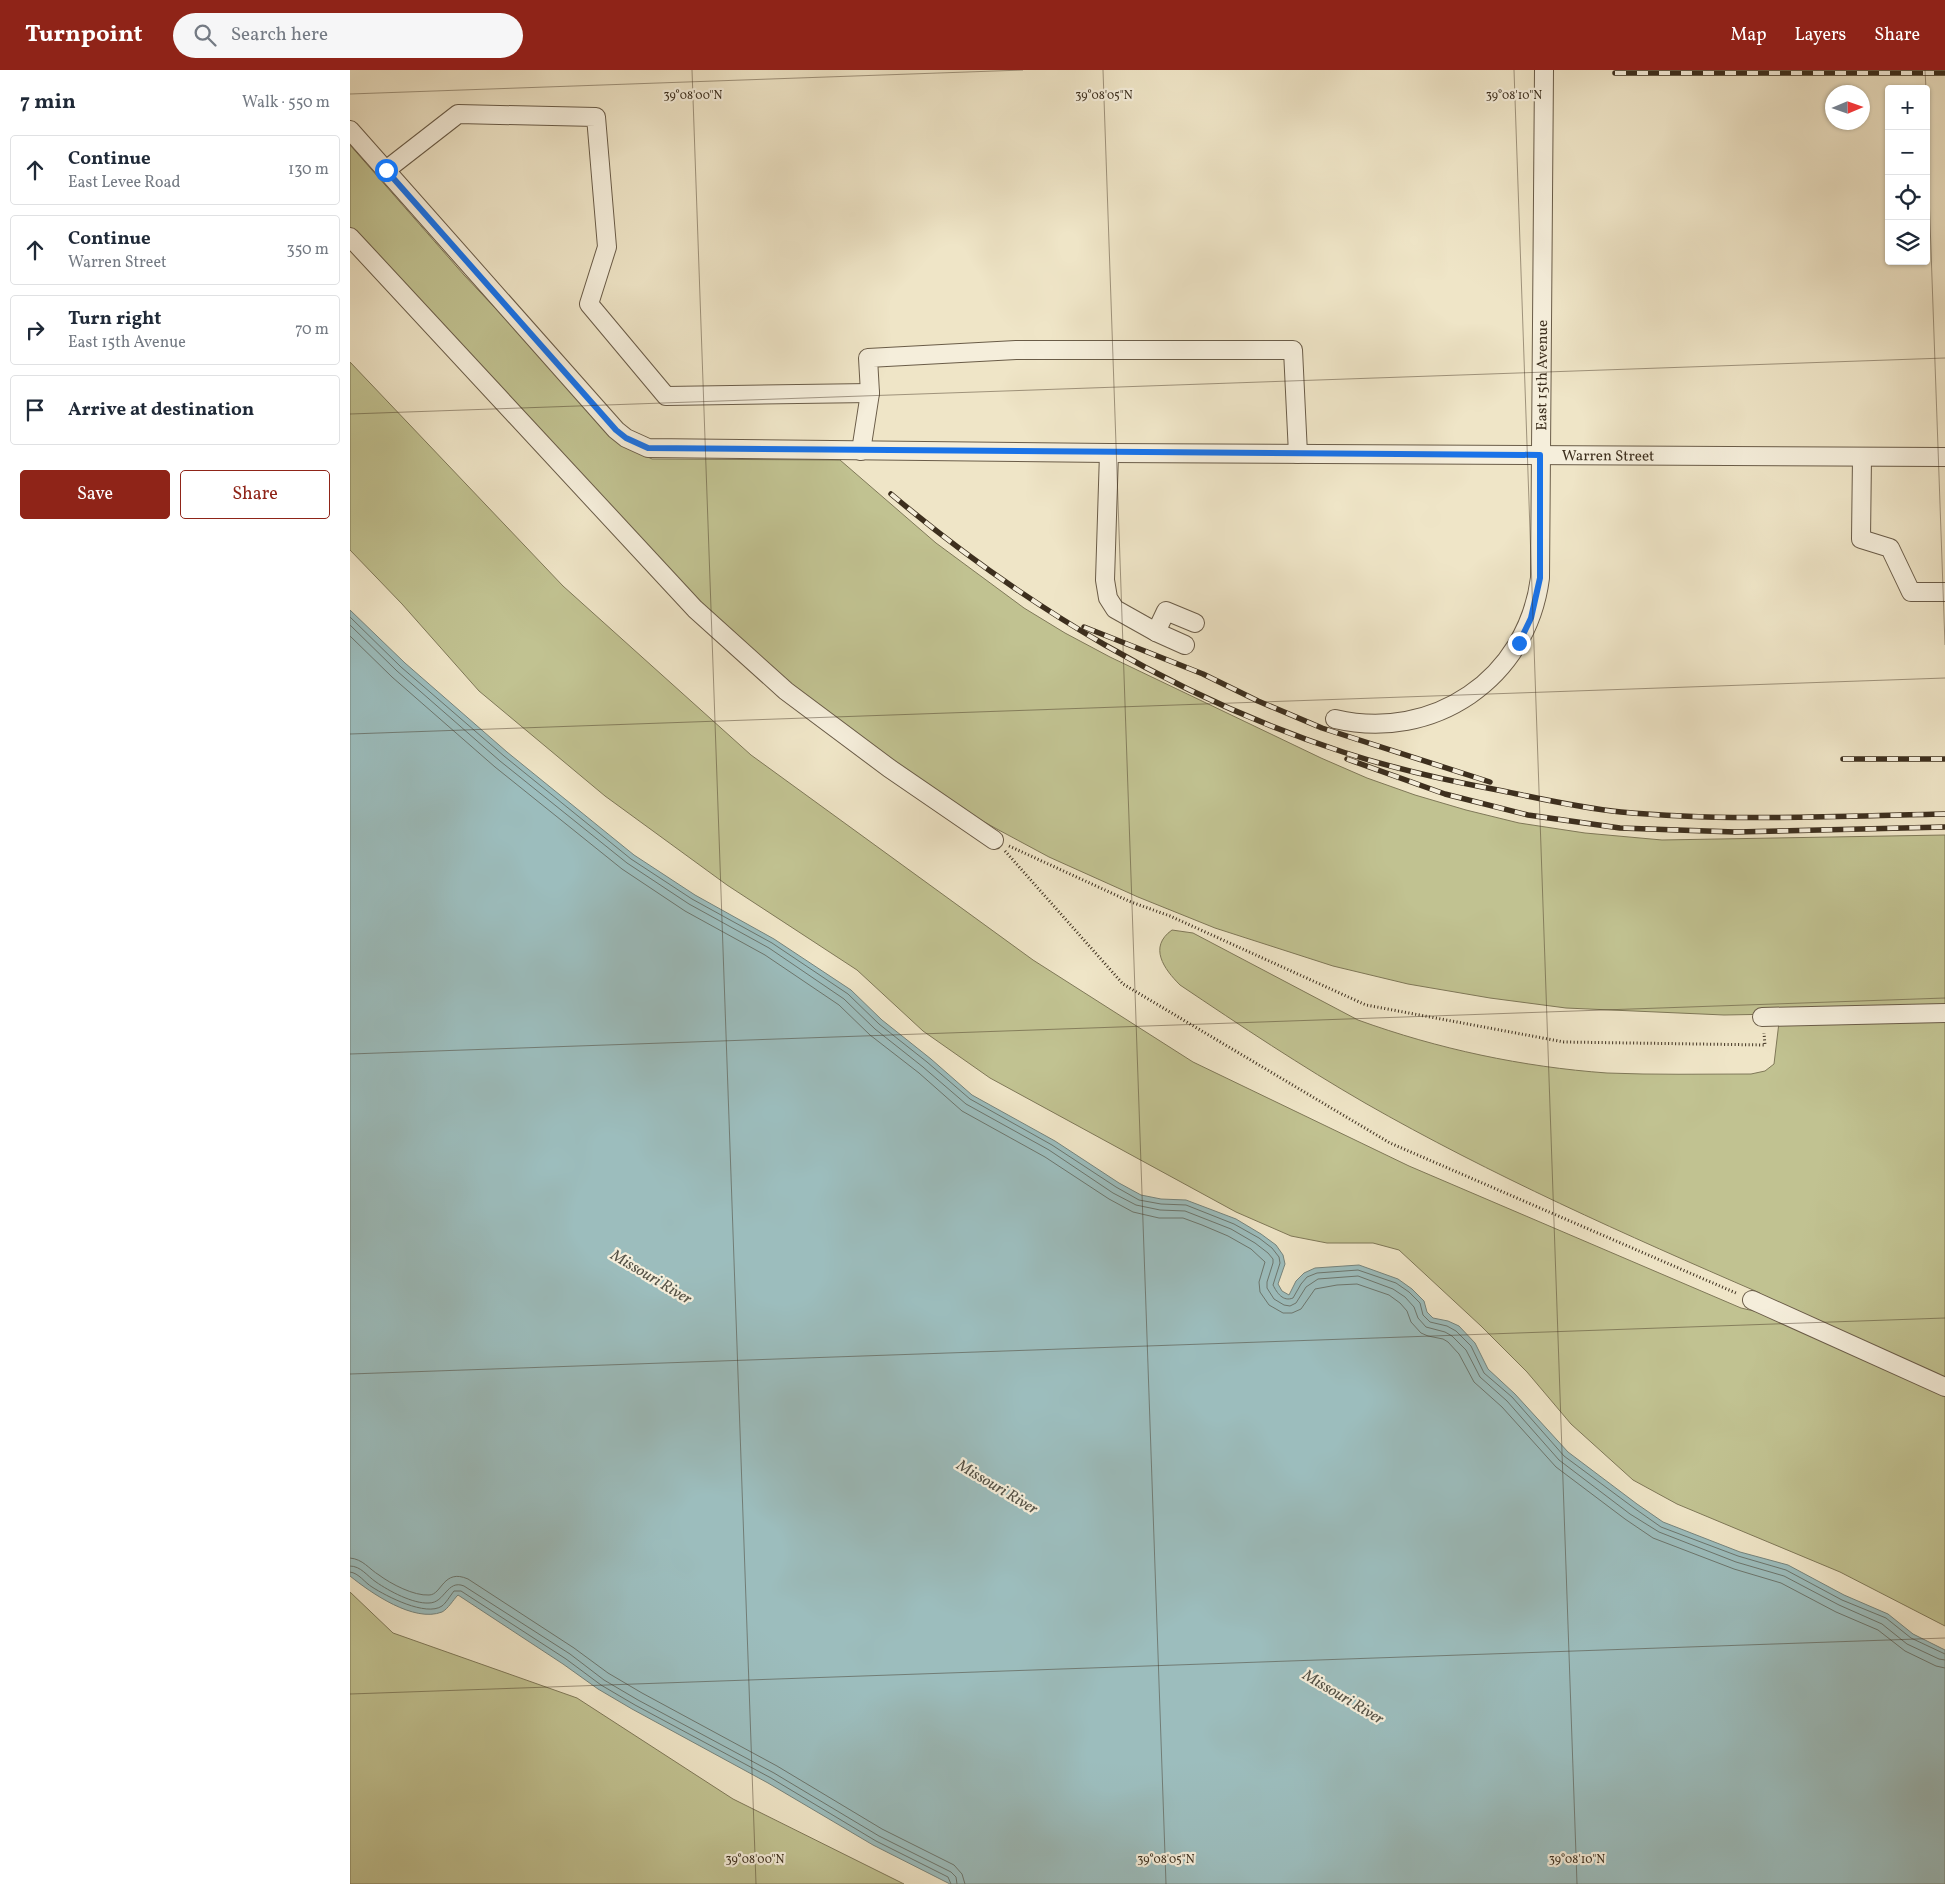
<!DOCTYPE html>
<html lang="en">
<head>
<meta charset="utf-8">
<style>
	body { margin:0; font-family:Vollkorn,serif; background:#f6f6f7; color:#1f2937 }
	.controls { position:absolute; right:15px; top:15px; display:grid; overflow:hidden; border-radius:5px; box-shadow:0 1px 4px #0004 }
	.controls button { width:45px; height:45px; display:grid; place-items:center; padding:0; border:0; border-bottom:1px solid #e0e1e3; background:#fff; color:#1f2937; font:25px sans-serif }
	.compass { position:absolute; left:1475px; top:15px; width:45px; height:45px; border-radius:50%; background:#fff; box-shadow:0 1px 4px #0004; rotate:88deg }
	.stop { position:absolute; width:15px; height:15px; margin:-11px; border:4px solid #1a73e8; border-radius:50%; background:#fff }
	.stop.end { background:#1a73e8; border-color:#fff; box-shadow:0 1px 5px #0008 }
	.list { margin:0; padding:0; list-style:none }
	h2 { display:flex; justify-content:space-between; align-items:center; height:65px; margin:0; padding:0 20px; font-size:21px }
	h2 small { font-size:16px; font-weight:400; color:#747a83 }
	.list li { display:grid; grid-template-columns:32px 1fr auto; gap:15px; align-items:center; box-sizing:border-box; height:70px; margin:0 10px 10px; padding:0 10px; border:1px solid #e0e1e3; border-radius:5px }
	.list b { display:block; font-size:19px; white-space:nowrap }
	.list p { margin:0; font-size:16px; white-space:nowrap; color:#747a83 }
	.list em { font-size:16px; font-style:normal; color:#747a83 }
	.actions { display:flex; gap:10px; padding:15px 20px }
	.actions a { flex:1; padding:11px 0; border:1px solid #8f2418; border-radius:5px; text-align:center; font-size:18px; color:#8f2418 }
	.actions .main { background:#8f2418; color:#fff }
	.icon { flex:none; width:28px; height:28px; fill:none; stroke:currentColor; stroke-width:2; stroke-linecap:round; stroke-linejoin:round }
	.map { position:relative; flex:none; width:1595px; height:1814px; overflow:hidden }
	header { display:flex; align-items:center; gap:30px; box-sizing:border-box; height:70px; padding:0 25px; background:#8f2418; color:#fff }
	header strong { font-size:24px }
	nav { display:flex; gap:28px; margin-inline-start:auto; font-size:18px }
	.search { width:350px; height:45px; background:#f6f6f7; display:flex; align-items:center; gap:12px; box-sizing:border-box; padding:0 18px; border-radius:28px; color:#747a83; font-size:19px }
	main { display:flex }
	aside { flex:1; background:#fff }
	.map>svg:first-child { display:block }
	.green { fill:#c1c291; stroke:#7f7858 }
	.water { fill:#9cbdbd; stroke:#76847d }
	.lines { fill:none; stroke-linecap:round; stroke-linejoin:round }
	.shore { stroke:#6c766e; stroke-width:1 }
	.minor-casing { stroke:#6a5c48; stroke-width:20 }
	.path { stroke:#3d2f1e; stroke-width:3; stroke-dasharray:1 2.5; stroke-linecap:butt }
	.minor { stroke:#f5eedb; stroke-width:18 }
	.rail-casing { stroke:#3d2f1e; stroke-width:5.5 }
	.rail { stroke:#f5eedb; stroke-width:4; stroke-dasharray:11; stroke-linecap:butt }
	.route { stroke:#1a73e8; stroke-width:6 }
	.ticks { fill:none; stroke:#3d2f1e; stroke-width:1; stroke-opacity:0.45 }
	.labels { text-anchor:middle; stroke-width:4.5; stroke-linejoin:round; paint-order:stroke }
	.street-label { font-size:15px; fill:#3d2f1e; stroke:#f5eedb }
	.water-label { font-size:16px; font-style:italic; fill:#555246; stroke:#f5eedb }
	.ticks-label { font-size:12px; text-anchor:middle; fill:#3d2f1e; stroke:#f5eedb; stroke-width:4.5; stroke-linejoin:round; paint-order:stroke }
</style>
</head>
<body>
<header>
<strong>Turnpoint</strong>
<div class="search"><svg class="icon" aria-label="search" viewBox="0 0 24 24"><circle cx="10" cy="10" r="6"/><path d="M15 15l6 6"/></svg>Search here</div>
<nav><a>Map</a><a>Layers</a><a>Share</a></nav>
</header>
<main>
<aside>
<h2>7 min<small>Walk · 550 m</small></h2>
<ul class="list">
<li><svg class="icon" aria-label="ahead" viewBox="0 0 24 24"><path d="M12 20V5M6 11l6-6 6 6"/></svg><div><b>Continue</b><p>East Levee Road</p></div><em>130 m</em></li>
<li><svg class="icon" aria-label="ahead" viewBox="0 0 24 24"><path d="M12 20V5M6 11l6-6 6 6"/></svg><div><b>Continue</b><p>Warren Street</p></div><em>350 m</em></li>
<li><svg class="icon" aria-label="right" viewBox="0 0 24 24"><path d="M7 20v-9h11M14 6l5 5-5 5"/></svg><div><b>Turn right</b><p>East 15th Avenue</p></div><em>70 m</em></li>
<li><svg class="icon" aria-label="arrive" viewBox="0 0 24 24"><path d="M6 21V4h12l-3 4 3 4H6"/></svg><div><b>Arrive at destination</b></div></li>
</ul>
<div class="actions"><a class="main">Save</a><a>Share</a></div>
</aside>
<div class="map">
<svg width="1595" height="1814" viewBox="0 0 1595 1814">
	<rect width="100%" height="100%" fill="#efe5c7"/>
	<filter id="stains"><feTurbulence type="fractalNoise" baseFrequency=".004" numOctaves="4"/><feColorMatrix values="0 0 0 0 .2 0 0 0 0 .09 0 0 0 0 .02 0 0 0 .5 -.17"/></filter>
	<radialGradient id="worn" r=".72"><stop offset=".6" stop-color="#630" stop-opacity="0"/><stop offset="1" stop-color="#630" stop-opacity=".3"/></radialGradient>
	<g class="green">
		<path d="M0,75L114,205L274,375L302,389L490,390L586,473L674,538L715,563L760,587L971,688L1017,708L1065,725L1116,740L1169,753L1235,763L1312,770L1595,765V1556L1490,1502L1327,1434L1283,1410L1221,1354L1177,1302L1131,1256L1049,1180L1023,1173H977L941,1166L886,1142L640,1008L573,961L507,900L377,815L255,726L129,621L52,534L0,480V292L213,516L401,685L683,890L843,992L1059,1096L1391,1238L1404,1241L1411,1238L1414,1231L1410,1223C1276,1165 1141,1105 1015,1033C951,996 891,956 830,915C814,899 798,877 822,860L843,863L1008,950C1088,979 1173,997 1257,1003C1305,1005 1353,1004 1401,1004L1415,1001L1424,994L1430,944L1374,945L1216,938L1140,928L1058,914L983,896L865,858L788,827L699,787L645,758L580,721L439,613L356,540L26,187L0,157Z"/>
		<polygon points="0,1522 43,1563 227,1628 383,1729 554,1814 0,1814"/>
	</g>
	<path class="water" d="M0,540L55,593L157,682L284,785L345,825L424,869L501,920L532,950L581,989L622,1025L705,1071L769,1113L791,1125L811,1129L836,1130L886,1149L911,1164L926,1175L933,1185L935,1194L928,1214L932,1221L939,1225L946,1211L954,1203L965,1198L1009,1195L1048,1209L1062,1219L1074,1231L1077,1242L1083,1248L1098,1251L1109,1256L1125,1273L1138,1299L1165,1324L1218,1382L1287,1434L1313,1452L1390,1482L1438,1495L1494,1525L1538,1544L1563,1564L1595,1580V1814H600L523,1775L418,1713L282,1639L248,1619L213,1594L108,1525C103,1530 98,1539 92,1542C64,1553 21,1523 0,1506Z"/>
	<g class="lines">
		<g class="shore">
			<path d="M0,547L51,597L154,686L281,789L342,829L422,873L498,924L529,954L577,992L620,1029L702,1075L766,1117L789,1130L811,1134L836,1135L884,1154L909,1168L922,1178L929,1187L930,1193L923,1215C927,1223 933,1232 943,1228L951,1214L957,1207L967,1203L1008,1200L1046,1213L1059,1222L1070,1233L1073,1245L1080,1252L1097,1256L1106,1261L1121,1276L1134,1303L1162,1327L1214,1386L1284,1438L1311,1457L1388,1486L1436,1500L1492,1530L1536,1548L1561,1568L1595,1584"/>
			<polyline points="0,555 47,601 150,691 277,793 339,834 419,878 494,929 525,959 573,997 616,1034 699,1080 763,1123 786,1135 810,1140 835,1141 881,1159 905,1173 918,1183 923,1189 923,1193 917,1212 917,1218 924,1229 934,1235 940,1236 946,1233 956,1217 968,1209 1008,1206 1043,1219 1055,1227 1064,1237 1068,1248 1076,1257 1095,1262 1102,1266 1116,1280 1130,1307 1157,1331 1209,1390 1280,1444 1309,1462 1386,1492 1434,1506 1489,1535 1532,1554 1557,1574 1589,1589 1595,1590"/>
			<polyline points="0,566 42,607 145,697 272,799 335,841 415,885 489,935 520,965 569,1003 612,1041 695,1087 759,1129 783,1142 809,1148 833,1148 852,1155 878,1166 901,1179 915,1192 909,1212 910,1222 919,1235 933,1243 942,1243 951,1239 965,1219 987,1215 1007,1214 1039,1225 1050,1233 1057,1241 1061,1252 1071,1263 1078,1266 1093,1269 1098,1272 1109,1284 1124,1312 1152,1337 1206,1397 1275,1449 1303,1468 1384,1499 1431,1513 1486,1542 1528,1560 1555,1581 1586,1596 1595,1598"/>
			<path d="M0,1488C13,1489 19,1499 29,1505C41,1514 64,1526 79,1525C92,1525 93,1498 118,1509L224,1578L258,1603L292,1623L427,1696L532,1759L604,1795L612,1804L615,1814"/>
			<path d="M0,1496C11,1496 17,1506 26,1512C39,1521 63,1534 79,1533C95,1533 97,1509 114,1516L220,1584L254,1610L288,1630L424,1703L529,1766L601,1802L606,1807L607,1814"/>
			<path d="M0,1502C9,1503 15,1513 22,1517C36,1526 76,1547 92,1536C96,1533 100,1526 104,1521H111L216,1589L251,1615L285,1635L421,1708L526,1771L598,1807L601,1814"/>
		</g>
		<g class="minor-casing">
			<g id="minor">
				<path id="s1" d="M0,60L266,360L276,368L298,378L759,383L1595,387"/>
				<polyline points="36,100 108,44 246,47 257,177 239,234 316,326 520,323"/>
				<polyline points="0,167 345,539 436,621 539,698 644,770"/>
				<polyline points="511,381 520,323 518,288 666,280 943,280 948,384"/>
				<polyline points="759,383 755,510 758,528 765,539 806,562 835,575"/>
				<polyline points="1512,387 1511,469 1540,478 1561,522 1595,522"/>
				<polyline points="806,562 816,541 845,553"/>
				<path id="s2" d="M985,649C1083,672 1177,609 1190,508L1194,0"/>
				<polyline points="1412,947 1595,943"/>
				<polyline points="1402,1230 1595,1317"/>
			</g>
		</g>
		<g class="path">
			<polyline points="659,776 781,832 820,846 1016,935 1214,972 1415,975 1414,963"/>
			<polyline points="655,781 773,914 1040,1073 1386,1223"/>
		</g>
		<use href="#minor" class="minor"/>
		<g class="rail-casing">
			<g id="rail">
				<polyline points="1265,3 1595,3"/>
				<path d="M541,424C674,536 827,628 993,682C1045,699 1099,711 1153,721C1192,729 1231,738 1271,742C1379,752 1487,746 1595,744"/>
				<polyline points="734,557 853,604 908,631 972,658 1140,712"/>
				<polyline points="997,689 1095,724 1178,745 1270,758 1385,762 1595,757"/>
				<polyline points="1493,689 1595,689"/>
			</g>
		</g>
		<use href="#rail" class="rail"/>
	</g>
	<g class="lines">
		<polyline class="route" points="36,100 266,360 276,368 298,378 1190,385 1190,508 1181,548 1169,573"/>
	</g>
	<path class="ticks" d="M342,0L406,1814M753,0L816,1814M1164,0L1227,1814M1575,0L1576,19M0,24L673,0M1576,39L1595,575M0,344L1595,288M0,664L1595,608M0,984L1595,928M0,1304L1595,1248M0,1624L1595,1568"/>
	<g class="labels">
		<g class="street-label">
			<text dy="5" stroke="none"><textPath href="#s2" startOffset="484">East 15th Avenue</textPath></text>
			<text dy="5" stroke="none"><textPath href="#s1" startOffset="1398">Warren Street</textPath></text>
		</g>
		<g class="water-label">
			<text transform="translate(302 1206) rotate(31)" y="6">Missouri River</text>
			<text transform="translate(648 1416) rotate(31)" y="6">Missouri River</text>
			<text transform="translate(994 1626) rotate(31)" y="6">Missouri River</text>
		</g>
	</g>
	<g class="ticks-label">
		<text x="343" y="29">39°08'00"N</text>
		<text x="754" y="29">39°08'05"N</text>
		<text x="1164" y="29">39°08'10"N</text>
		<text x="405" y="1793">39°08'00"N</text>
		<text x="816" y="1793">39°08'05"N</text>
		<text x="1227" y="1793">39°08'10"N</text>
	</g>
	<rect width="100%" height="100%" filter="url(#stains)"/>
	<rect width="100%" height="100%" fill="url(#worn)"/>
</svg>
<div class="controls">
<button>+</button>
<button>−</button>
<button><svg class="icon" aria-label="locate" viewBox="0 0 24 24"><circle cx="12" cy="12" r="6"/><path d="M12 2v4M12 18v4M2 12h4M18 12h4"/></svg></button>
<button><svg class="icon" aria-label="layers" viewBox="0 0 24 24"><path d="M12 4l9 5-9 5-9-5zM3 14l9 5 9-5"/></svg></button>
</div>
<svg class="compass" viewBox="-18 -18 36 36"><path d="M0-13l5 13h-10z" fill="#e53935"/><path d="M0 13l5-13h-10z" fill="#747a83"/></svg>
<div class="stop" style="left:36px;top:100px"></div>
<div class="stop end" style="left:1169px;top:573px"></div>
</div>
</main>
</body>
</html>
